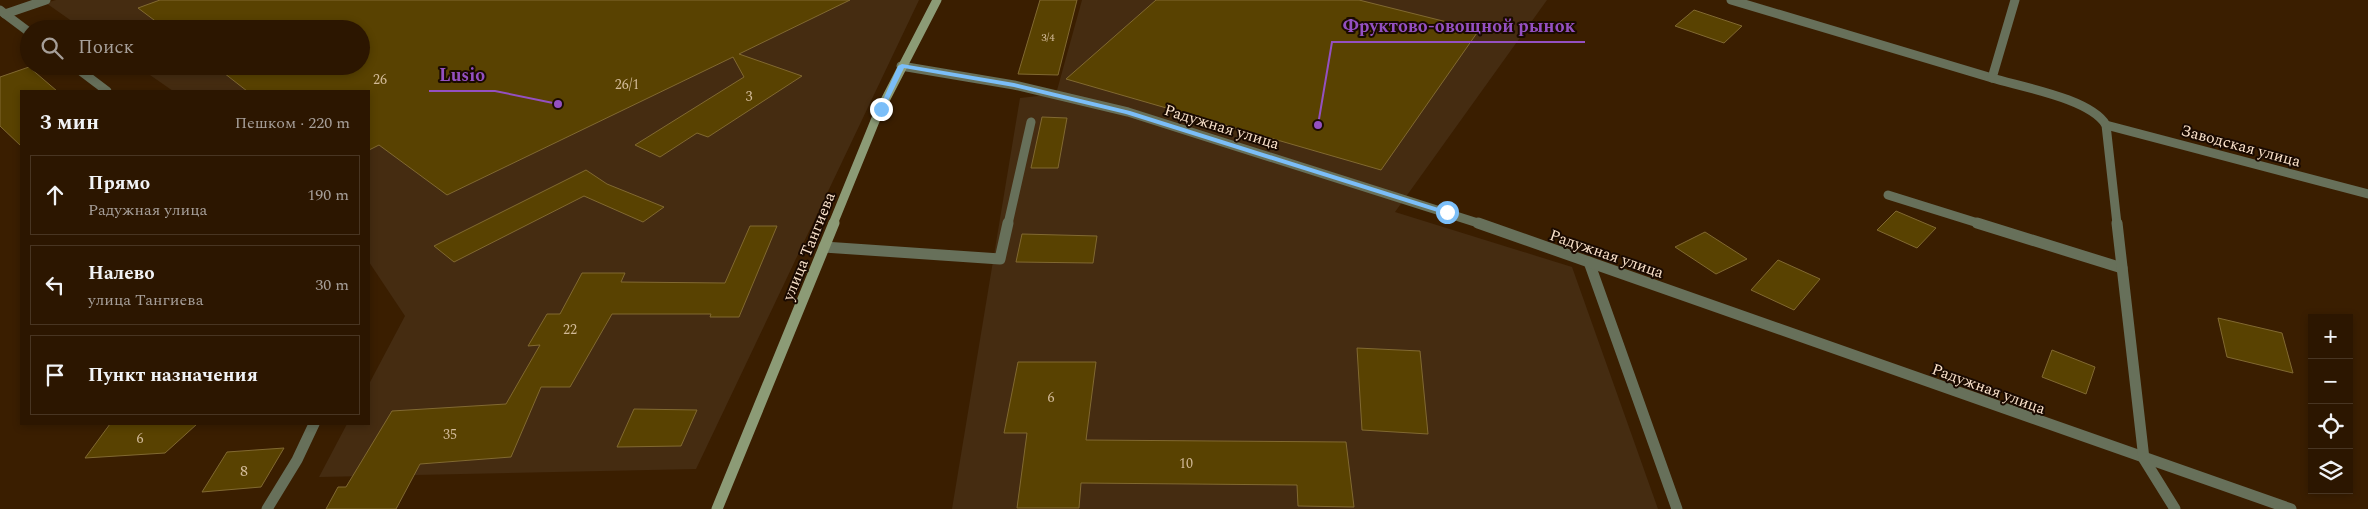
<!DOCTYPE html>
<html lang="ru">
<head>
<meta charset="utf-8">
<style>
	body { margin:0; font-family:Spectral,serif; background:#341f0a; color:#f1f3f6 }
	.controls { position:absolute; right:15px; bottom:15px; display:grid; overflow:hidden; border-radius:0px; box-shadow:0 2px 8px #0003 }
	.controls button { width:45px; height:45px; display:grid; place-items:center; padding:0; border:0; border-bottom:1px solid #483522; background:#2c1600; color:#f1f3f6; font:25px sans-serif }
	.stop { position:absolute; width:15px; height:15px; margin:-11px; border:4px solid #7bbef8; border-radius:50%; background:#fff }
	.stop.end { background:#7bbef8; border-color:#fff; box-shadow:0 1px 5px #0008 }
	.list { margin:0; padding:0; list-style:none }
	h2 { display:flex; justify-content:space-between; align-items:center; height:65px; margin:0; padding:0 20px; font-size:21px }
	h2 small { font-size:16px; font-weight:400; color:#a69f99 }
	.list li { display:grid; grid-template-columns:32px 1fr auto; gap:15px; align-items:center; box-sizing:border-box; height:80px; margin:0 10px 10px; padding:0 10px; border:1px solid #483522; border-radius:0px }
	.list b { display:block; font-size:19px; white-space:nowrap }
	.list p { margin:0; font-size:16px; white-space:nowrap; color:#a69f99 }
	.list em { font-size:16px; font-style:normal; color:#a69f99 }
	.icon { flex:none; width:28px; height:28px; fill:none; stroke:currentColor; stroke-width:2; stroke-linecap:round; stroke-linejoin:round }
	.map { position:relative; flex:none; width:2368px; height:509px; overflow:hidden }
	.search { position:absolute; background:#2c1600; box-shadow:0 2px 8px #0003; left:20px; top:20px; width:350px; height:55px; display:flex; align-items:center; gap:12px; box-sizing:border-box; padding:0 18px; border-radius:28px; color:#a69f99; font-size:19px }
	.panel { position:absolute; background:#2c1600; box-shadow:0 2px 8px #0003; left:20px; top:90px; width:350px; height:335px; border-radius:0px }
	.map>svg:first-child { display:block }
	.built { fill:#452c11 }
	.building { fill:#594201; stroke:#816931 }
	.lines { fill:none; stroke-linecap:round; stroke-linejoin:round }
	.service-far1 { stroke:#67705a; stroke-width:9 }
	.service { stroke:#67705a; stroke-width:11 }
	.minor-far1 { stroke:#67705a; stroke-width:9 }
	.minor { stroke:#67705a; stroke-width:11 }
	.tertiary { stroke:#67705a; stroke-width:9 }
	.secondary-far1 { stroke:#8c9b76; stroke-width:9 }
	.secondary { stroke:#8c9b76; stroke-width:11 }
	.route { fill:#7bbef8 }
	.labels { text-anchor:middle; stroke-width:4; stroke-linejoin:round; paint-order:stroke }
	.far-number-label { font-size:11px; fill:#d2ba98 }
	.number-label { font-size:14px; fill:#d2ba98 }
	.street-label { font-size:16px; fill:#fae2cb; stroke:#1a0a00 }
	.near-number-label { font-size:16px; fill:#d2ba98 }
	.leader { fill:none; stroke:#9450c1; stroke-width:2 }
	.callout-dot { fill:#9450c1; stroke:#1a0a00; stroke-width:2 }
	.callout-label { font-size:18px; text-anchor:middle; font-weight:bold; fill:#9450c1; stroke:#1a0a00; stroke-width:4; stroke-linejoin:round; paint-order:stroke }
</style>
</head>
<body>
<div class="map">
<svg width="2368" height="509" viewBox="0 0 2368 509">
	<rect width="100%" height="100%" fill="#3a1e00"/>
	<g class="built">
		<polygon points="56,0 919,0 696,469 319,477 347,424 369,424 369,384 405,316 369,262 369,91 173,91 137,66 361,66 361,29 83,29 46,3"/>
		<polygon points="1082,0 1547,0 1395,212 1572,267 1658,509 952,509 1020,98 1056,94"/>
	</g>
	<g class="building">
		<polygon points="160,0 850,0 739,54 802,76 708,137 697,133 660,157 635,145 744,77 733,57 447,195 379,145 369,150 369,91 247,91 215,66 361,66 361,29 166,29 138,8"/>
		<polygon points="1040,0 1077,0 1058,75 1018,74"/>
		<polygon points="1156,0 1359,0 1479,30 1381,170 1066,79"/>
		<polygon points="1694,10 1742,26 1724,43 1675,26"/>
		<polygon points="29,67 57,91 21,91 21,146 0,126 0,77"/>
		<polygon points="1042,117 1067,118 1058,168 1031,168"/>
		<polygon points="586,170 607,184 664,207 643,222 584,196 454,262 434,246"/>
		<polygon points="1896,211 1936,228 1917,248 1877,230"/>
		<polygon points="750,226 777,226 739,317 710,317 711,314 612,314 570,387 541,387 511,457 420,464 396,509 326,509 338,487 346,487 392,411 506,404 540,345 528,346 547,314 560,314 582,273 625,273 621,282 725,283"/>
		<polygon points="1705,232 1747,259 1716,274 1675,247"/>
		<polygon points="1022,234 1097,236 1093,263 1016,262"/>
		<polygon points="1778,260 1820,279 1794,310 1751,290"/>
		<polygon points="2218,318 2282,333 2293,373 2227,357"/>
		<polygon points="1357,348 1420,351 1428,434 1362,430"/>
		<polygon points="2052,350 2095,367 2086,394 2042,377"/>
		<polygon points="1018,362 1096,362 1086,440 1346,442 1354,507 1298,506 1297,485 1081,483 1079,508 1017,508 1027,433 1004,433"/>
		<polygon points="634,409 697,410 681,446 617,447"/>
		<polygon points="110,424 197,424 165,453 85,458"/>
		<polygon points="284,448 261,487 202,492 227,452"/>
	</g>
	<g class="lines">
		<g class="service-far1">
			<polyline points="1888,195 1981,224"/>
			<polyline points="1008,224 1031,122"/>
		</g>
		<g class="service">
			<polyline points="1977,223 2122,268"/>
			<polyline points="824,247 1000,259 1008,223"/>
			<polyline points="1589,262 1677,509"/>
		</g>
		<g class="minor-far1">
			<polyline points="1731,0 1992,78"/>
			<path d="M2015,0L1992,78C2022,87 2091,99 2106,125L2117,224"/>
			<polyline points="5,14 29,32"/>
			<polyline points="74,66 107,91"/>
			<polyline points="901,66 1014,85 1128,112 1481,224"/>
			<polyline points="2106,125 2368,194"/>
		</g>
		<g class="minor">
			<polyline points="1478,223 2291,509"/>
			<polyline points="2117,223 2144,459 2175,509"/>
			<polyline points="267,509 297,460 314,424"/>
		</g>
		<polyline class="tertiary" points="0,10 5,14 46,0"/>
		<polyline class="secondary-far1" points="833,224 877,116 937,0"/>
		<polyline class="secondary" points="717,509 834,223"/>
	</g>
	<polygon class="route" points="902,64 1014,83 1130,111 1451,212 1444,214 1126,114 1014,87 904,68 884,109 878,111 898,66"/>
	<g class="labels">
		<g class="far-number-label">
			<text x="1048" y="41">3/4</text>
		</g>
		<g class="number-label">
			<text x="380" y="84">26</text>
			<text x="627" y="89">26/1</text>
			<text x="749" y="101">3</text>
			<text x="570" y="334">22</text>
			<text x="1051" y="402">6</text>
			<text x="450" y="439">35</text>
			<text x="140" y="443">6</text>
			<text x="1186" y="468">10</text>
		</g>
		<g class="street-label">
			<text transform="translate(1222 126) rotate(17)" y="6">Радужная улица</text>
			<text transform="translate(2241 145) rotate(15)" y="6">Заводская улица</text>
			<text transform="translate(808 246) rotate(-68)" y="6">улица Тангиева</text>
			<text transform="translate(1607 253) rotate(19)" y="6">Радужная улица</text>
			<text transform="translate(1989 388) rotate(20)" y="6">Радужная улица</text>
		</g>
		<g class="near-number-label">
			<text x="244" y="476">8</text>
		</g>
	</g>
	<path class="leader" d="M1318 125L1332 42H1585M558 104L495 91H429"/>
	<g class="callout-dot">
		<circle cx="1318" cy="125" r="5"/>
		<circle cx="558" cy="104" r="5"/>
	</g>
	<g class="callout-label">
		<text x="1459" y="32">Фруктово-овощной рынок</text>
		<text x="462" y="81">Lusio</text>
	</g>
</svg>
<div class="controls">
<button>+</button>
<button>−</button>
<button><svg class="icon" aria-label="locate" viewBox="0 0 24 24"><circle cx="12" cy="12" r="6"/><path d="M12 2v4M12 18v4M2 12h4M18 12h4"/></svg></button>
<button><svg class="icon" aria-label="layers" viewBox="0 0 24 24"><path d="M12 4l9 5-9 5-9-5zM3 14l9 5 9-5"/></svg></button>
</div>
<div class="stop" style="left:1447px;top:212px"></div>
<div class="stop end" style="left:881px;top:109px"></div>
<div class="search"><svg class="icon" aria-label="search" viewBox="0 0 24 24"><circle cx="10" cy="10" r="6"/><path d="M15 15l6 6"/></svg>Поиск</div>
<section class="panel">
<h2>3 мин<small>Пешком · 220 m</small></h2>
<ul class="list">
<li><svg class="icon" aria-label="ahead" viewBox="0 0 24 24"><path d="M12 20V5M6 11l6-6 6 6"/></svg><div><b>Прямо</b><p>Радужная улица</p></div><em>190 m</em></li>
<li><svg class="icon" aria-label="left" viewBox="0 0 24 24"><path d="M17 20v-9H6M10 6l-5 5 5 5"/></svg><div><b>Налево</b><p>улица Тангиева</p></div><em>30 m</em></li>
<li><svg class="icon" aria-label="arrive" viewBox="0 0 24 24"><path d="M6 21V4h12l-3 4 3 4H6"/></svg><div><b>Пункт назначения</b></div></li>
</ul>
</section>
</div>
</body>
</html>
